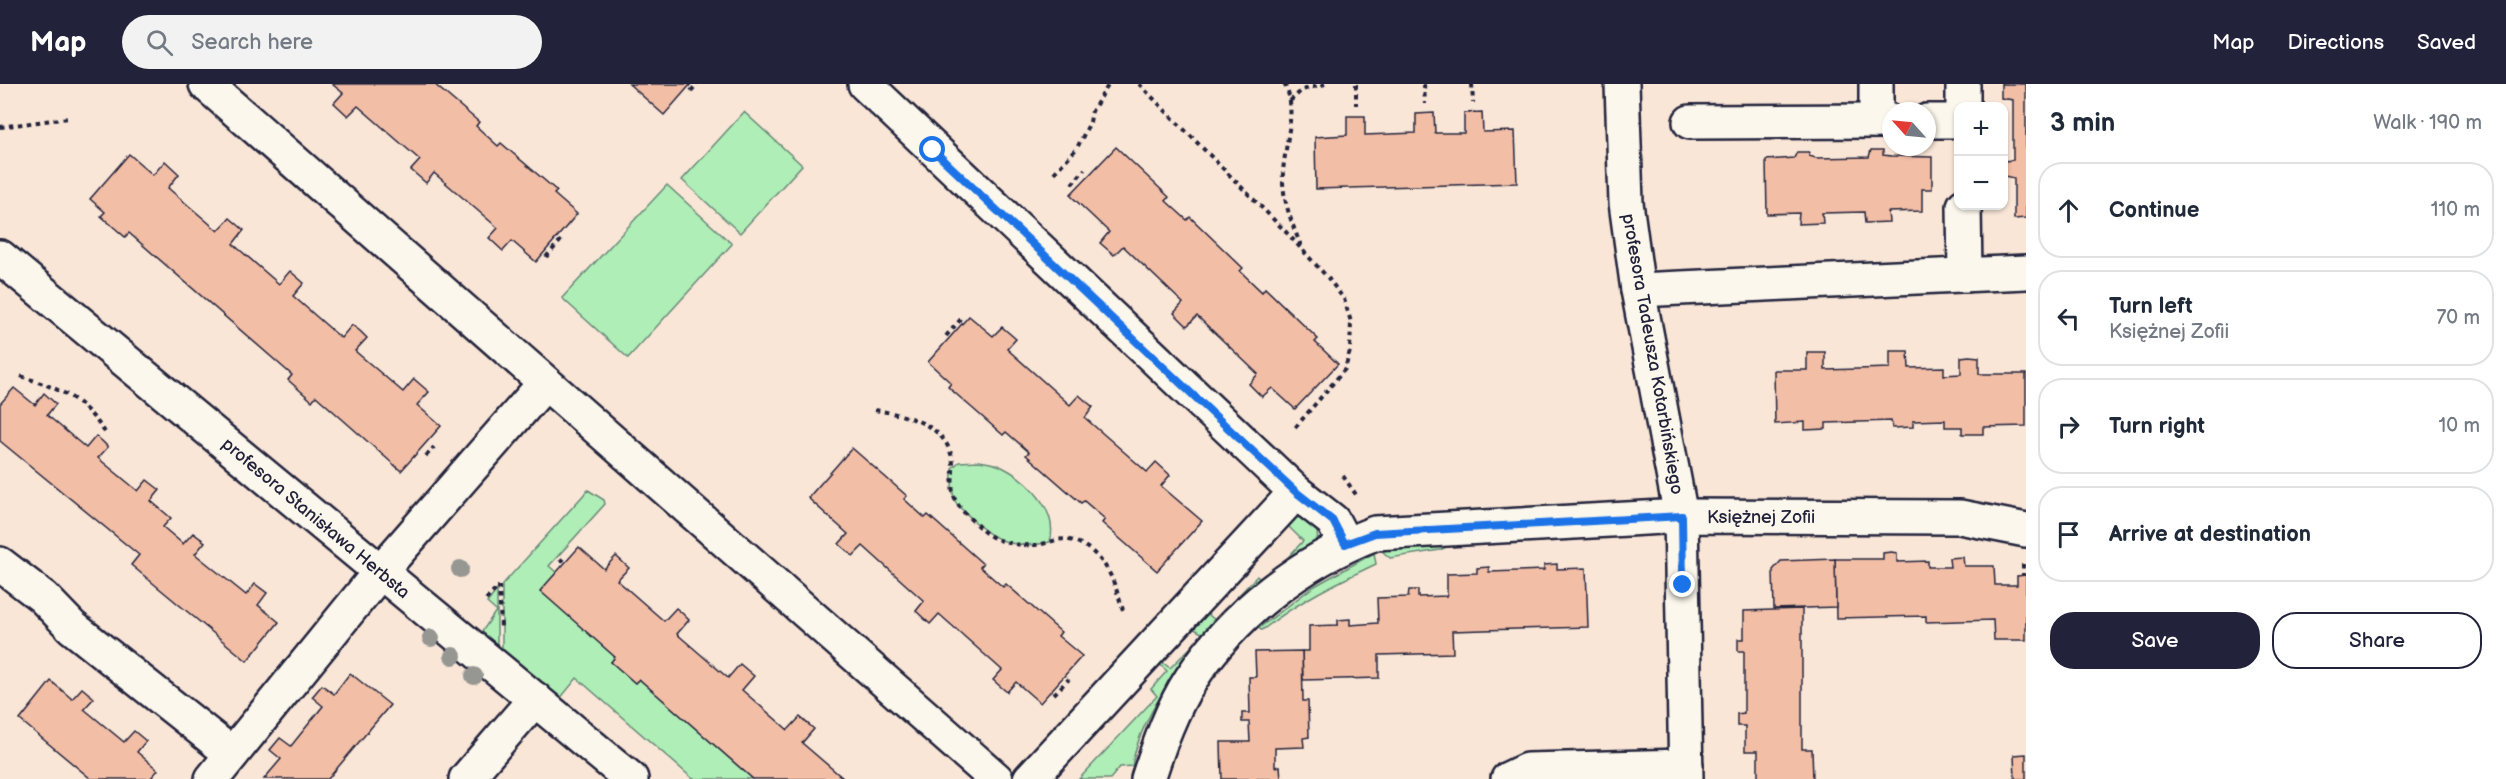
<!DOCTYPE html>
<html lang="en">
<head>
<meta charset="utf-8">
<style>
	body { margin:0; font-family:"Balsamiq Sans",sans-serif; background:#f2f2f3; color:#1f2937 }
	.controls { position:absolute; right:18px; top:18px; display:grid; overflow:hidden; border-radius:12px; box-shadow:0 2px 4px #0004 }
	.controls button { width:54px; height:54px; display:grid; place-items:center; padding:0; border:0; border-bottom:2px solid #e0e1e3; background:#fff; color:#1f2937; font:30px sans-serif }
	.compass { position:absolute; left:1882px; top:18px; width:54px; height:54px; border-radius:50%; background:#fff; box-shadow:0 2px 4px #0004; rotate:297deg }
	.stop { position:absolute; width:18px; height:18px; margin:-14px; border:4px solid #1a73e8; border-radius:50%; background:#fff }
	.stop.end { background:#1a73e8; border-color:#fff; box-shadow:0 2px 6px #0008 }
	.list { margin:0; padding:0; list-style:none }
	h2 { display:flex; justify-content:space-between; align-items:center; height:78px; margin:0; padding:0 24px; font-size:26px }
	h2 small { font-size:20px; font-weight:400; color:#747a83 }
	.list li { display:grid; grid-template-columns:39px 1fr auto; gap:18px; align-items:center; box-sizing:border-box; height:96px; margin:0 12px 12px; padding:0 12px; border:2px solid #e0e1e3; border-radius:24px }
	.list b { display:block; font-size:22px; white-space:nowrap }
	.list p { margin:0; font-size:20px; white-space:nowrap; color:#747a83 }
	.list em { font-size:20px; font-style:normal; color:#747a83 }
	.actions { display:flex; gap:12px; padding:18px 24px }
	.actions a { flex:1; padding:14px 0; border:2px solid #22223b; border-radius:24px; text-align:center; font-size:21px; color:#22223b }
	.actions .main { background:#22223b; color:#fff }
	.icon { flex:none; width:33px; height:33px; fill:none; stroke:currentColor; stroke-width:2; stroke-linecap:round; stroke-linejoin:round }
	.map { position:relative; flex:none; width:2026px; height:695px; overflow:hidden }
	header { display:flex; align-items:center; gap:36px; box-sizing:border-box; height:84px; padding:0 30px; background:#22223b; color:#fff }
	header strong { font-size:28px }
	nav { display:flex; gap:33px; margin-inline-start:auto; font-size:21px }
	.search { width:420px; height:54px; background:#f2f2f3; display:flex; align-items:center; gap:15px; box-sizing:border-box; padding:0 21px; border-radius:33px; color:#747a83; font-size:22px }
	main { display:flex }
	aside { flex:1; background:#fff }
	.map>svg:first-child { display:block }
	.green { fill:#afeeb6; stroke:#688878; stroke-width:1.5 }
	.building { fill:#f3bea6; stroke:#22223b; stroke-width:1.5 }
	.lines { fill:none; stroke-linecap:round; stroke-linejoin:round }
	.minor-casing { stroke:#22223b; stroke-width:38 }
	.path { stroke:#22223b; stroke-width:4; stroke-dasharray:4.5 4.5; stroke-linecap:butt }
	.minor { stroke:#fbf7ec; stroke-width:33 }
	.tree { fill:#969692 }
	.route { stroke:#1a73e8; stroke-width:8 }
	.labels { text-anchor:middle; stroke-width:6; stroke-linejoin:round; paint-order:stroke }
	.street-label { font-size:18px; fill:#22223b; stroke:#fbf7ec }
</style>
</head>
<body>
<header>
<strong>Map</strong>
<div class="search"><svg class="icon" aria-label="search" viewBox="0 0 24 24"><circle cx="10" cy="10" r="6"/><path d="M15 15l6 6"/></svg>Search here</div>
<nav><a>Map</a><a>Directions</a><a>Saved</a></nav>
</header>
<main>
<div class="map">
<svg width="2026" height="695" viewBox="0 0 2026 695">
	<rect width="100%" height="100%" fill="#f9e6d7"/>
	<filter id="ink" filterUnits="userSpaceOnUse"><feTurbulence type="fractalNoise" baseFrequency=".0167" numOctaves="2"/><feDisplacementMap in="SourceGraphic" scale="12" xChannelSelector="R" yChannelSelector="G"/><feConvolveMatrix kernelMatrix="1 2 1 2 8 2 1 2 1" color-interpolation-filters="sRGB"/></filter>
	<g filter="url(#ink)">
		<g class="green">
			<polygon points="744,28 802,81 740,149 682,96"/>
			<polygon points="667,101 732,160 628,274 562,214"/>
			<path d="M979,377C986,378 995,379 1002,383C1028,396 1059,427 1050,458C1017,466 994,458 971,434C966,429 958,423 955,417C951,407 952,395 952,384L959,378Z"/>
			<polygon points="588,406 604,416 605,420 549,482 557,489 541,507 615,573 611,578 635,599 639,595 753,695 693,695 577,594 559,616 502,568 502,501"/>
			<path d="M1296,433C1313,435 1321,446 1316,462L1207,552L1189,542L1205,528L1215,536L1257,492L1264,499L1303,457L1285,439Z"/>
			<polygon points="1445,456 1446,463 1440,466 1390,474 1382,467"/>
			<path d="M1374,469L1376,480C1336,499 1299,517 1265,544L1261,546L1259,544L1313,503Z"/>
			<polygon points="497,506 497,563 481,549 496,527 487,519"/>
			<path d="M1191,563L1194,566C1168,599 1139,639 1132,682L1120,683L1110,695H1079L1157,612L1151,605L1167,587L1156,577L1158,575L1170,584Z"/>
		</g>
		<g class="building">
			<polygon points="332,0 434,0 479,38 476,42 498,62 501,59 557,107 554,110 577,130 536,178 512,157 503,167 489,154 498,144 434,89 426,99 411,86 420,76 358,22 348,32 334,19 343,9"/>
			<polygon points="629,0 691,0 664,31"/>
			<polygon points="2001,0 2026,0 2026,134 2014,135 2014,94 2004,92 2004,77 2013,76 2013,16 2001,14"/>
			<polygon points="1482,28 1483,48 1515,47 1517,99 1316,105 1315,53 1347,51 1347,32 1365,32 1365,51 1416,49 1416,30 1434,29 1435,49 1464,49 1464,29"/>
			<polygon points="1116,63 1169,113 1166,117 1187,136 1190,133 1243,184 1240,187 1262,208 1265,204 1318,255 1315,258 1338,280 1295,325 1272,304 1262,313 1249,300 1258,290 1197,232 1187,242 1174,229 1183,219 1123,162 1114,171 1100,159 1109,148 1070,111"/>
			<polygon points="1871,66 1883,66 1883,71 1891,72 1932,73 1932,105 1922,105 1922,127 1888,128 1889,138 1865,139 1864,128 1822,129 1823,139 1798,140 1799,129 1767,130 1766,76 1794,74 1797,68 1809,68 1809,72 1816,74 1869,73"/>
			<polygon points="129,70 153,91 165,77 179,90 168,104 218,147 230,134 244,146 233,160 279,200 290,187 304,199 293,212 341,254 352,241 360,247 367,254 355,267 403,308 414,295 429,308 417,321 441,342 401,387 316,312 312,317 288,296 292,291 129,149 125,153 101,132 105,128 90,115"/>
			<polygon points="969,232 993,252 1002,243 1016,255 1007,265 1070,321 1079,311 1087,318 1093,323 1085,334 1147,388 1156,378 1170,391 1161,402 1202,437 1157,487 1102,439 1105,435 1084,417 1081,419 1026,371 1029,368 1006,348 1003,351 948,303 951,299 928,278"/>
			<polygon points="1890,267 1908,267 1909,284 1944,283 1944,291 1961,290 1961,273 1969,272 1979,273 1979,290 2026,290 2026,342 1983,343 1983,350 1962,350 1962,343 1945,343 1945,336 1913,337 1913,343 1892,344 1891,337 1826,339 1826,345 1805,346 1805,338 1775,340 1774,286 1807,286 1807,268 1825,268 1825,286 1890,284"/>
			<polygon points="14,304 35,321 44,309 56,320 47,331 86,364 96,352 102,357 108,363 98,374 138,407 147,396 160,406 151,417 171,434 163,443 183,460 193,449 205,458 195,470 246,511 255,500 267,509 258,521 279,538 247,577 131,481 139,471 0,357 0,320"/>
			<polygon points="852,364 907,412 904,415 925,434 928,431 983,480 980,483 1003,503 1006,500 1061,548 1058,552 1082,572 1040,619 1016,598 1007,608 1001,603 993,596 1002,586 939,530 930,540 916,527 924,517 863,462 853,472 839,460 848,450 808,414"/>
			<polygon points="579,463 604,485 616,472 629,484 617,496 664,537 676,524 683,530 689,536 677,550 728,594 740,580 754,592 742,606 788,646 800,633 814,645 802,659 844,695 753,695 639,595 635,599 611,578 615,573 540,507"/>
			<polygon points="1891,468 1897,469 1897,478 1928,477 1928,483 1950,483 1949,474 1963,473 1964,482 1994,482 1995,501 2017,501 2017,492 2026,491 2026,556 1994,556 1993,536 1926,538 1926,532 1836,534 1835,475 1883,475 1883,469"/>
			<polygon points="1835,475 1836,523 1774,525 1773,486 1781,477"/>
			<polygon points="1557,480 1557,485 1586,484 1588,543 1452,547 1453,569 1379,571 1379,594 1303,596 1302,567 1309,567 1309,542 1338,541 1338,536 1350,535 1350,541 1378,539 1377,514 1408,513 1409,506 1418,506 1418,513 1447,512 1447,490 1477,489 1477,484 1489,483 1489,488 1544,486 1544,481"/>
			<polygon points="1802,525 1802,665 1812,665 1813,695 1749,695 1758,694 1758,667 1745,667 1745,642 1737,642 1737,630 1744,629 1744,567 1738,567 1738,555 1744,555 1744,527"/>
			<polygon points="1302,567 1303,617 1308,617 1309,653 1303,654 1304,663 1275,664 1275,683 1280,682 1281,695 1222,695 1221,658 1250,658 1249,638 1242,638 1242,629 1250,629 1249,593 1256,593 1255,568"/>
			<polygon points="350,589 390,621 328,695 264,695 281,675 270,666 280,654 291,662 323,622 312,613 322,601 334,610"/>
			<polygon points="51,597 72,615 82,604 94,614 84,625 124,658 134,647 146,657 137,668 158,686 150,695 91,695 20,636"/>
			<polygon points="2026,670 2026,695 2015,695 2014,671"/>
		</g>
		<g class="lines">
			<g class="minor-casing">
				<g id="minor">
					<polyline points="206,0 996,695"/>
					<polyline points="865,0 1296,408 1333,437 1345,460"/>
					<polyline points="1622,0 1626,119 1638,206 1681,432 1686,695"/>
					<polyline points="1963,0 1963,22"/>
					<polyline points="1876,37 1876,0"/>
					<polyline points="1927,37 1958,37"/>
					<polyline points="1690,38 1891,37"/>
					<polyline points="1964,122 1965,191"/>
					<polyline points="0,173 631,695"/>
					<polyline points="1638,206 2026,188"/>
					<polyline points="0,480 43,513 72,543 232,670"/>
					<polyline points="212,695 380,488 545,299"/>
					<polyline points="466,695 535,615"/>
					<polyline points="1030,695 1296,408"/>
					<path d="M1148,695C1159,661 1172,624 1191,595C1234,529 1302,477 1375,449L1681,432L1960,433L2026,446"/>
					<polyline points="1508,695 1527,686 1686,682"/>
				</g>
			</g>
			<g class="path">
				<polyline points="1139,0 1286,148 1328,194 1344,215 1351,238 1350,267 1345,285 1294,345"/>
				<path d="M1284,0C1300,25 1281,70 1283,98C1284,120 1293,142 1301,162"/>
				<polyline points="1356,0 1356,21"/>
				<polyline points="1424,0 1425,20"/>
				<polyline points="1472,0 1473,19"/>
				<polyline points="691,7 697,0"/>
				<polyline points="1290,17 1302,6 1325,0"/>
				<polyline points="0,43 68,34"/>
				<polyline points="1054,89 1077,64 1090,38 1092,27 1109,0"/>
				<polyline points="1072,100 1085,85"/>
				<polyline points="546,173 563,154"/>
				<polyline points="946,252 961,235"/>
				<path d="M21,292C64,307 80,312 107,351"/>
				<path d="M875,326C906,331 948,340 953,379C954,392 949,407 957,419C963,429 974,438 982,446C995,458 1017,462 1034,461C1041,461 1049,458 1056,456C1075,452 1093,466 1103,479C1113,492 1118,511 1123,526"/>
				<polyline points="426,372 434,363"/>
				<polyline points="1343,392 1357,412"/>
				<polyline points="560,478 565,472"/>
				<polyline points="2023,480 2023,491"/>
				<polyline points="499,502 501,543"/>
				<polyline points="486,516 499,502"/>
				<polyline points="1054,610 1069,595"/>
			</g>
			<use href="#minor" class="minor"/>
		</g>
		<g class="tree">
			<circle cx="460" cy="485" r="9"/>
			<circle cx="431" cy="554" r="9"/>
			<circle cx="453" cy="572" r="9"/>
			<circle cx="474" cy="592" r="9"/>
		</g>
	</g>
	<g class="lines" filter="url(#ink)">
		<polyline class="route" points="933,66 1296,408 1333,437 1345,460 1375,449 1682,432 1683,501"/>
	</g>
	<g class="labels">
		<g class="street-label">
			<text transform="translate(1653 270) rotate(80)" y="6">profesora Tadeusza Kotarbińskiego</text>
			<text x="1761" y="439">Księżnej Zofii</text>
			<text transform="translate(316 434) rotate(40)" y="6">profesora Stanisława Herbsta</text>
		</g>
	</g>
</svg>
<div class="controls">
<button>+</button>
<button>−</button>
</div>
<svg class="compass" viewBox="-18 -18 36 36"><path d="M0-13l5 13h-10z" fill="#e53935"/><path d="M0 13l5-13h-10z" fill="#747a83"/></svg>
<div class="stop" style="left:933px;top:66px"></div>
<div class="stop end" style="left:1683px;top:501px"></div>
</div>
<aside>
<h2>3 min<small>Walk · 190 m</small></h2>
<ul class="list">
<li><svg class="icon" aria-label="ahead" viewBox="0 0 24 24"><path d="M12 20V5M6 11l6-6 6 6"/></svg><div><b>Continue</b></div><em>110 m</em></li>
<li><svg class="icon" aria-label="left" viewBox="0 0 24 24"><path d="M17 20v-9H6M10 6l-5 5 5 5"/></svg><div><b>Turn left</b><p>Księżnej Zofii</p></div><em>70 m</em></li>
<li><svg class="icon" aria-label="right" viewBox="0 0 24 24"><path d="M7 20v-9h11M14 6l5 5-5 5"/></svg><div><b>Turn right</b></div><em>10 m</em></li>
<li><svg class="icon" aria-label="arrive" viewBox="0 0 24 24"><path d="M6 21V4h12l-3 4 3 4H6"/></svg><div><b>Arrive at destination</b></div></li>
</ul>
<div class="actions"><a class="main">Save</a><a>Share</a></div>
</aside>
</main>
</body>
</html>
